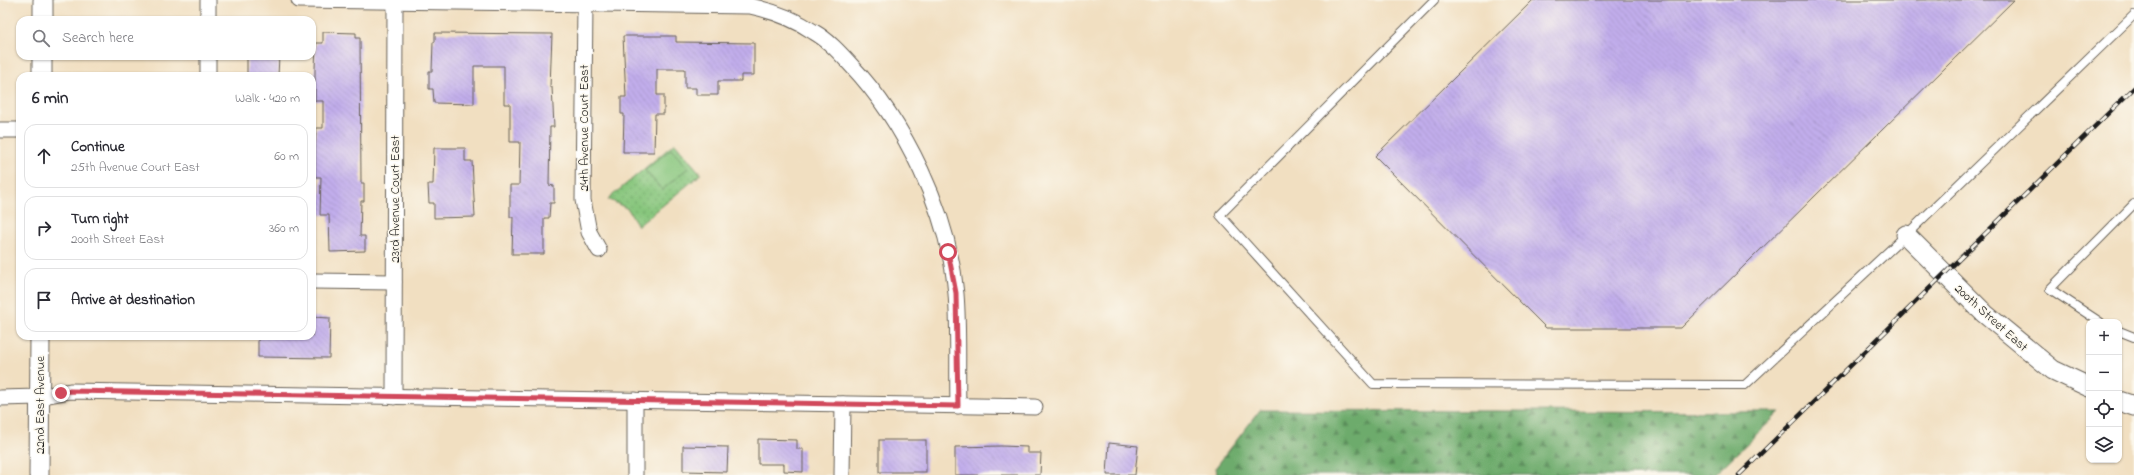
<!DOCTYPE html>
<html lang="en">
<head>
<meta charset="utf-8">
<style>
	body { margin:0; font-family:"Indie Flower",sans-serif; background:#f7f7f7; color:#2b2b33 }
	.controls { position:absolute; right:12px; bottom:12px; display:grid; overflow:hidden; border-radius:8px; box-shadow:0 1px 3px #0004 }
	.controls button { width:36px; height:36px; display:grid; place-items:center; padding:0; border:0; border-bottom:1px solid #e1e1e2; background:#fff; color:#2b2b33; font:20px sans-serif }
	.stop { position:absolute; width:12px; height:12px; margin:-9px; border:3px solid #d1495b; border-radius:50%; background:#fff }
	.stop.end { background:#d1495b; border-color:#fff; box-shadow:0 1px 4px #0008 }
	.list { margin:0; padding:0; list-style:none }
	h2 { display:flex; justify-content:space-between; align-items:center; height:52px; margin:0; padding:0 16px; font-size:17px }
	h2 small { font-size:13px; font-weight:400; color:#7c7c81 }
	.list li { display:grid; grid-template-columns:26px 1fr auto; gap:12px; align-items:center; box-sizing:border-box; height:64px; margin:0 8px 8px; padding:0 8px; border:1px solid #e1e1e2; border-radius:12px }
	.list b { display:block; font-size:15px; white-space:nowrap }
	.list p { margin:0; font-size:13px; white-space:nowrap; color:#7c7c81 }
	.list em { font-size:13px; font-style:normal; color:#7c7c81 }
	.icon { flex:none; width:22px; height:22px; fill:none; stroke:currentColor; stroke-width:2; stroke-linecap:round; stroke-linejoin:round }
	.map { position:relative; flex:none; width:2134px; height:475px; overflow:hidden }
	.search { position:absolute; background:#fff; box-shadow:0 1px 3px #0004; left:16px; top:16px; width:300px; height:44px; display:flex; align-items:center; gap:10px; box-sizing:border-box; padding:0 14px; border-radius:12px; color:#7c7c81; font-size:15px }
	.panel { position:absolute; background:#fff; box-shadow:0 1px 3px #0004; left:16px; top:72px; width:300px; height:268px; border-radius:12px }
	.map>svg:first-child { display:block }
	.forest { fill:url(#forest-firs); stroke:#446444 }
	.park { fill:url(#park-dots); stroke:#52714c }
	.pitch { fill:#87c67d; stroke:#52714c }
	.building { fill:url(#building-back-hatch) }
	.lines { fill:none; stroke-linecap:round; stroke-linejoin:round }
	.service-casing { stroke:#676056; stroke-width:10 }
	.minor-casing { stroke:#676056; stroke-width:17 }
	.tertiary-casing { stroke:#676056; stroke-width:21 }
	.service { stroke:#fff; stroke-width:8 }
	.minor { stroke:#fff; stroke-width:15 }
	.tertiary { stroke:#fff; stroke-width:19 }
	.rail-casing { stroke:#1c1c1c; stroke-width:4.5 }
	.rail { stroke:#fbf7ec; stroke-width:3; stroke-dasharray:9; stroke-linecap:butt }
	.route { stroke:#d1495b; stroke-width:5 }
	.labels { text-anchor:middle; stroke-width:3; stroke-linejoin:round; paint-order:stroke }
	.street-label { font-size:13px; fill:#1c1c1c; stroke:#fbf7ec }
</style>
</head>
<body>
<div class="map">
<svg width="2134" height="475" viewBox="0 0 2134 475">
	<defs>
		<pattern id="forest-firs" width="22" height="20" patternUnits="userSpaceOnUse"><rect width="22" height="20" fill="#6dab6c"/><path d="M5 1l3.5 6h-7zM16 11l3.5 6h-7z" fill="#598a58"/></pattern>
		<pattern id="park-dots" width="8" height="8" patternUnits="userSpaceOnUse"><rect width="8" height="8" fill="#87c67d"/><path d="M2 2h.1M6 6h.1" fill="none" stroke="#74aa6b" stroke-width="1.8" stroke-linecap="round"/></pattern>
		<pattern id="building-back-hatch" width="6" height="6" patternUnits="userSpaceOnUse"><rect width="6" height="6" fill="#c1adeb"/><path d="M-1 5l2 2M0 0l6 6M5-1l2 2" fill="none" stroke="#a594c9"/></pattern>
	</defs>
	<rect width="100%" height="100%" fill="#fbf7ec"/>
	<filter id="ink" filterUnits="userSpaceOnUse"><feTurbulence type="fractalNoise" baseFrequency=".025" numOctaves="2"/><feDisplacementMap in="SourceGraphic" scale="8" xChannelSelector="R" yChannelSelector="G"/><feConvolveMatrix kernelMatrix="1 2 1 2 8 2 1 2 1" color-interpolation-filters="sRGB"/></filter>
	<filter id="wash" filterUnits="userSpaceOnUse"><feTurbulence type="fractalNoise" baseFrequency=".012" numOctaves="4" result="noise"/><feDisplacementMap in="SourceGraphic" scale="16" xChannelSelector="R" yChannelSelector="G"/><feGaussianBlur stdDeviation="0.9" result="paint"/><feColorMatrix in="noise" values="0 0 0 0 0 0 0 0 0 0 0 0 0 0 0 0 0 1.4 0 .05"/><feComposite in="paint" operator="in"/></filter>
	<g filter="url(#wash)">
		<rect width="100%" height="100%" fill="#f1dfc1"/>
		<polygon class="forest" points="1260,410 1780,412 1714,475 1217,475 1216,467"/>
		<polygon class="park" points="675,143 701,174 638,226 628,209 608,199"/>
		<polygon class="pitch" points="671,149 688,168 662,190 645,170"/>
		<g id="blocks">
			<g class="building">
				<polygon points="1533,0 2014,0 1681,328 1546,328 1375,156"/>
				<polygon points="323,32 356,33 356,38 360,38 361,183 364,183 364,201 361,201 360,236 365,236 365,251 330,252 329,215 320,215 321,177 315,177 315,144 316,128 323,128 323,101 315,101 315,69 316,43 323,43"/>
				<polygon points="435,33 552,34 550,87 552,87 554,127 550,127 549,185 554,186 554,203 550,203 549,218 544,218 544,254 512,254 513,217 510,217 510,185 519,185 520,142 510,142 510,104 504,104 504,66 474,66 474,104 434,103 433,89 429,89 429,71 432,71 433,42 435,42"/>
				<polygon points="623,36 676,36 676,42 754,43 754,75 741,75 741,81 718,81 718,95 696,95 696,88 685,88 685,69 657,69 657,95 664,95 664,114 655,114 654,152 623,152 624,114 621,114 621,97 626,97"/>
				<polygon points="247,56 279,56 278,76 247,76"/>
				<polygon points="434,148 465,148 465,161 472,161 475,217 434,218 434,203 429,203 428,184 433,184"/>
				<polygon points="312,317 330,318 329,358 258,357 258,336 312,336"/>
				<polygon points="758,439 797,440 797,449 803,449 803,472 784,471 784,464 758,464"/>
				<rect x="879" y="440" width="47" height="32"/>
				<polygon points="1109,443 1138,446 1135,475 1107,475"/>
				<polygon points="683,446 728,447 727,472 683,471"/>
				<polygon points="1001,446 1027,447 1027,453 1041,453 1040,475 955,475 955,447"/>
			</g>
		</g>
	</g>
	<g filter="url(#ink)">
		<use href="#blocks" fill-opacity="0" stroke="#676056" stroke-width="1"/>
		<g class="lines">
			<g class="service-casing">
				<g id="service">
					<polyline points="1434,0 1220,215 1373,384 1745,385 1906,235 2134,15"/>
					<polyline points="2100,322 2050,289 2134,204"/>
					<polyline points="2119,331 2134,337"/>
				</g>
			</g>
			<g class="minor-casing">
				<g id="minor">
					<path d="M299,0L750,6C773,11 795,19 814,32C828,40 839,52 850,64C905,122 949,213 956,294C959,331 957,369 958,406"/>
					<polyline points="585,3 583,200 589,232 599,250"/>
					<polyline points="208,20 208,0"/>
					<polyline points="208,76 208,56"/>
					<polyline points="0,130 20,130"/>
					<polyline points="312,281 394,282"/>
					<polyline points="394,397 395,1"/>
					<polyline points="0,398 39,397 70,391 1035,407"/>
					<polyline points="635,475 635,400"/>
					<polyline points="842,475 843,404"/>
				</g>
			</g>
			<g class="tertiary-casing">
				<g id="tertiary">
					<polyline points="43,20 43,0"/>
					<polyline points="42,76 42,56"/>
					<polyline points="1906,235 1985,314 2053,370 2089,387"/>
					<polyline points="2119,401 2134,406"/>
					<polyline points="39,475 40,336"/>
				</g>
			</g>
			<use href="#service" class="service"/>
			<use href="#minor" class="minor"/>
			<use href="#tertiary" class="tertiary"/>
			<g class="rail-casing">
				<polyline id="rail" points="1739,475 2134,88"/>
			</g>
			<use href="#rail" class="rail"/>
		</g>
	</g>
	<g class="lines" filter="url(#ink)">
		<polyline class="route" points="61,393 70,391 958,406 956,293 948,252"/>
	</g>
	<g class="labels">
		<g class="street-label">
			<text transform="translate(583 128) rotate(-90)" y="5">24th Avenue Court East</text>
			<text transform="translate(394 199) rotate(-90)" y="5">23rd Avenue Court East</text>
			<text transform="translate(1992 317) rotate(42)" y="5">200th Street East</text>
			<text transform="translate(39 405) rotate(-90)" y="5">22nd East Avenue</text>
		</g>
	</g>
</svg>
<div class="controls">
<button>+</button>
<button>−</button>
<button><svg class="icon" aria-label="locate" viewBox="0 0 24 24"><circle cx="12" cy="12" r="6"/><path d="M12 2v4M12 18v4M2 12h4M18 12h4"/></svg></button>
<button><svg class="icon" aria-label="layers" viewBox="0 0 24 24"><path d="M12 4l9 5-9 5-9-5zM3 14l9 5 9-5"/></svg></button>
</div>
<div class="stop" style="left:948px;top:252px"></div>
<div class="stop end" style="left:61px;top:393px"></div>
<div class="search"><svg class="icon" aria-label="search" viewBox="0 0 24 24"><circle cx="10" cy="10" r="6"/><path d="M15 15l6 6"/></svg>Search here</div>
<section class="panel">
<h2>6 min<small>Walk · 420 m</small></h2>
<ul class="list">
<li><svg class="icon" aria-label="ahead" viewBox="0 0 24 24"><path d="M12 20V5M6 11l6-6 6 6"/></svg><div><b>Continue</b><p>25th Avenue Court East</p></div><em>60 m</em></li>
<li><svg class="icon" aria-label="right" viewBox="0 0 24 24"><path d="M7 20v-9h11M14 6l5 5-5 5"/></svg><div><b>Turn right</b><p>200th Street East</p></div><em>360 m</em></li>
<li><svg class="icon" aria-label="arrive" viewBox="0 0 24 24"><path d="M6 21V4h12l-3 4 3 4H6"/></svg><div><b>Arrive at destination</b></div></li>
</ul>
</section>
</div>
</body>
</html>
